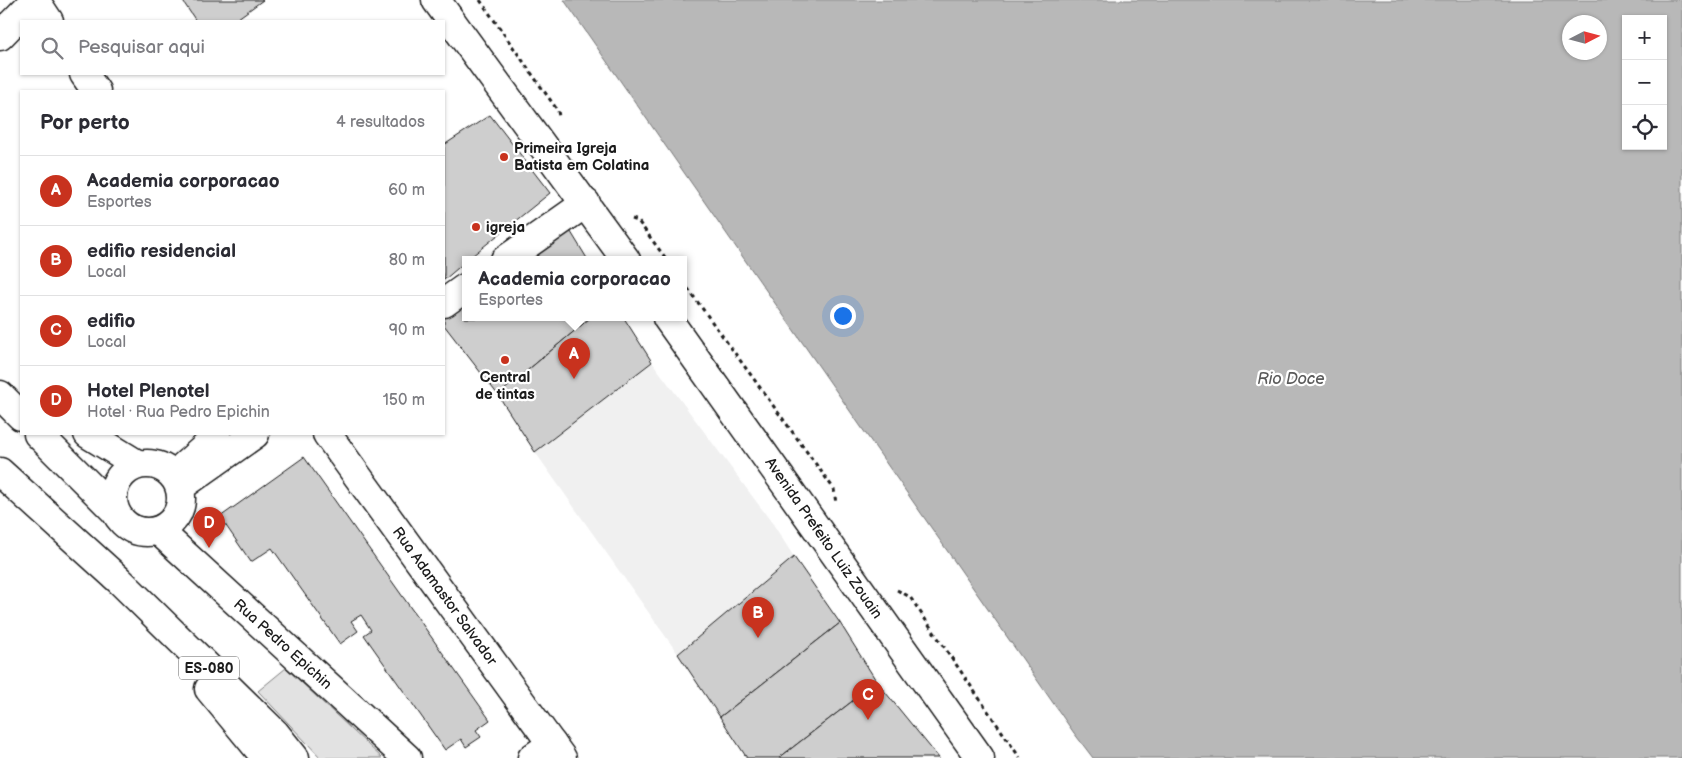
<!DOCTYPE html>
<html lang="pt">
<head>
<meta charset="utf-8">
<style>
	body { margin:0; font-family:"Balsamiq Sans",sans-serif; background:#f2f2f3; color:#2b2b33 }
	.controls { position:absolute; right:15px; top:15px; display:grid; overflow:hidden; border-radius:0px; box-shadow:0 1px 4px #0004 }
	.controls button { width:45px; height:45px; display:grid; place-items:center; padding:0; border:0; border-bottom:1px solid #e1e1e2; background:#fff; color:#2b2b33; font:25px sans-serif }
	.compass { position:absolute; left:1562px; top:15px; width:45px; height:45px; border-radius:50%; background:#fff; box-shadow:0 1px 4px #0004; rotate:84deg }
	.you { position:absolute; left:842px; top:315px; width:18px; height:18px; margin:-12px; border:4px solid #fff; border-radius:50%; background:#1a73e8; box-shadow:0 0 0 8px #1a73e833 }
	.badge { display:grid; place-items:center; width:32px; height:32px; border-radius:50%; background:#c8321e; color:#fff; font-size:16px; font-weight:700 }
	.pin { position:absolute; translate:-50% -41px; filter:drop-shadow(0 1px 2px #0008) }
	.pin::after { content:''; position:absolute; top:26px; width:18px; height:15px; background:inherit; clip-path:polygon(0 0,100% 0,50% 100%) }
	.popup { position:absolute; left:462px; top:256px; width:225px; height:65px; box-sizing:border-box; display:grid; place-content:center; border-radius:0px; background:#fff; filter:drop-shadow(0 1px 4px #0005); font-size:16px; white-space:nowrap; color:#7c7c81 }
	.popup b { font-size:19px; color:#2b2b33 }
	.popup::after { content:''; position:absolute; left:50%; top:100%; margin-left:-10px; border:10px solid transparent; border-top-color:#fff }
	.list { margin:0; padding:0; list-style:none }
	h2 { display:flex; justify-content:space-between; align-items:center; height:65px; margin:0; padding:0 20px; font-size:21px }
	h2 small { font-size:16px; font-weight:400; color:#7c7c81 }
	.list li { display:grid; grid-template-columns:32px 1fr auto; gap:15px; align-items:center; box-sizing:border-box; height:70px; padding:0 20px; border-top:1px solid #e1e1e2 }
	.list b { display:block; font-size:19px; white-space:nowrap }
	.list p { margin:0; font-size:16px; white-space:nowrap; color:#7c7c81 }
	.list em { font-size:16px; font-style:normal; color:#7c7c81 }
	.icon { flex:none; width:28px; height:28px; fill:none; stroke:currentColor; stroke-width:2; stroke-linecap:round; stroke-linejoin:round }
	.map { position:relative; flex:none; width:1682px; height:758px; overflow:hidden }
	.search { position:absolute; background:#fff; box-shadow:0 1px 4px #0004; left:20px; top:20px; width:425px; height:55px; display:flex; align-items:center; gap:12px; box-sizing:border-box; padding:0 18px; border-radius:0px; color:#7c7c81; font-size:19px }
	.panel { position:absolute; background:#fff; box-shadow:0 1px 4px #0004; left:20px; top:90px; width:425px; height:345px; border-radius:0px }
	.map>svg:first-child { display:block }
	.built { fill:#f0f0f0 }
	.green { fill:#e2e2e2; stroke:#7f7f7f }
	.water { fill:#b8b8b8; stroke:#7a7a7a; fill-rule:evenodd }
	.building { fill:#cecece; stroke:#1c1c1c }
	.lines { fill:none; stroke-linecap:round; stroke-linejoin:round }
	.minor-casing { stroke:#1c1c1c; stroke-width:31 }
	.tertiary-casing { stroke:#1c1c1c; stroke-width:31 }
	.primary-casing { stroke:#1c1c1c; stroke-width:31 }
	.path { stroke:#1c1c1c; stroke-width:3; stroke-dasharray:4 4; stroke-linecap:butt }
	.minor { stroke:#fff; stroke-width:28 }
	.tertiary { stroke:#fff; stroke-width:28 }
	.primary { stroke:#fff; stroke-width:28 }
	.poi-dot { fill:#c8321e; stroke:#fff; stroke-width:2 }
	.labels { text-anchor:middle; stroke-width:4.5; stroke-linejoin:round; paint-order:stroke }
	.shield { fill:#fff; stroke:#606060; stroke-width:1 }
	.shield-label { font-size:14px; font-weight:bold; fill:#1c1c1c }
	.poi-label { font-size:15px; font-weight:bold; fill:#1c1c1c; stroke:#fff; text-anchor:start }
	.street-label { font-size:15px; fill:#1c1c1c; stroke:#fff }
	.water-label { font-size:16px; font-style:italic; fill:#5a5a5a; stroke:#fff }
</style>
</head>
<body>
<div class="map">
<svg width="1682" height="758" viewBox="0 0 1682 758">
	<rect width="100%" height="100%" fill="#fff"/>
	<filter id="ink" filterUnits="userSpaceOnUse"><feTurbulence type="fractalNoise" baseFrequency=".02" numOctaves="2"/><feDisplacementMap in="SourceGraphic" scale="10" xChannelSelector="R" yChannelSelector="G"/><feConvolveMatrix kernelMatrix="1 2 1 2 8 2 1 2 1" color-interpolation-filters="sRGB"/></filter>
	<g filter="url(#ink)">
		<polygon class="built" points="652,362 773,524 794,557 678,654 535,452"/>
		<polygon class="green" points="286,668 382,758 321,758 258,691"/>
		<path class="water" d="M564,0H1682V758H1093L1074,733ZM1626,19H1663V146H1626ZM1570,22H1600V52H1570Z"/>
		<g class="building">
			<polygon points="182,0 263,0 234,21 196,21"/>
			<polygon points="490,115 550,193 467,260 465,260 465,262 444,280 444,145"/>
			<polygon points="563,219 588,260 505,260"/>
			<polygon points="465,288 465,318 590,318 498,395 444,325 444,303"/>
			<polygon points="590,318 624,318 652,362 535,452 498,395"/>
			<polygon points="304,457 490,720 476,730 481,737 466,747 461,739 445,750 364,635 371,630 361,615 351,621 358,631 340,644 272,548 251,562 220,517"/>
			<polygon points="794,557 840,623 720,717 678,654"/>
			<polygon points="840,623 877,682 779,758 747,758 720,717"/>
			<polygon points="877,682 939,758 779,758"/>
		</g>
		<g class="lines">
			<g class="minor-casing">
				<g id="minor">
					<polyline points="35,0 49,21"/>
					<polyline points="0,36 35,0"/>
					<polyline points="84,74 96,91"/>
					<polyline points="505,260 586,203"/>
					<polyline points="444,303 465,288"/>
					<polyline points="0,395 21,416"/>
					<polyline points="38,434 115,511"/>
					<polyline points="88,434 137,464"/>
					<polyline points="327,434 562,758"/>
					<circle cx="147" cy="498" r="34"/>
					<polyline points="184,466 211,442 216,434"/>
					<polyline points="180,487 255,434"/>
					<polyline points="159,531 407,758"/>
					<polyline points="532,758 552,744"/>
				</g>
			</g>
			<g class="tertiary-casing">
				<g id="tertiary">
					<polyline points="436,0 626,260"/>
					<polyline points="667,318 980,758"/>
				</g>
			</g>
			<g class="primary-casing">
				<g id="primary">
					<polyline points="0,472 119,580 275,733 295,758"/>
					<polyline points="209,689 266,758"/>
				</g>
			</g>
			<g class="path">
				<polyline points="480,0 558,111 559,117"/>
				<polyline points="632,219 638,221 667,260"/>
				<polyline points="683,282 834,489 836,504"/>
				<polyline points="897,590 910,597 1020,758"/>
			</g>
			<use href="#minor" class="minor"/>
			<use href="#tertiary" class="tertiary"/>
			<use href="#primary" class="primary"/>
		</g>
	</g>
	<g class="poi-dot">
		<circle cx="504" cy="157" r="5"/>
		<circle cx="476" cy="227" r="5"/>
		<circle cx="505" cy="360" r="5"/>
	</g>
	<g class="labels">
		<rect class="shield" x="179" y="656.5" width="60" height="23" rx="4"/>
		<g class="shield-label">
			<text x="209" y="673">ES-080</text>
		</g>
		<g class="poi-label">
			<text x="514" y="153">Primeira Igreja<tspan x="514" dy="17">Batista em Colatina</tspan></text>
			<text x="486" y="232">igreja</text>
			<text x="505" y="382" text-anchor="middle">Central<tspan x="505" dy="17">de tintas</tspan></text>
		</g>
		<g class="street-label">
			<text transform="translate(824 538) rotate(55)" y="5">Avenida Prefeito Luiz Zouain</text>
			<text transform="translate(445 596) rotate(54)" y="5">Rua Adamastor Salvador</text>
			<text transform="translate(283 644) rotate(42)" y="5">Rua Pedro Epichin</text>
		</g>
		<g class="water-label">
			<text x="1291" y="384">Rio Doce</text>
		</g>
	</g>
</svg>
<div class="controls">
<button>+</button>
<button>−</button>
<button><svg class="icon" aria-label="locate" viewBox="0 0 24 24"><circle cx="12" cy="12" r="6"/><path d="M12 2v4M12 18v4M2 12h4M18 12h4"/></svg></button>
</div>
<svg class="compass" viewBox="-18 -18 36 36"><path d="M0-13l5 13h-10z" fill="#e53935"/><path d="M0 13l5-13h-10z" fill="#7c7c81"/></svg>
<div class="you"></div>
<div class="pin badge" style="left:574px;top:379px">A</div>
<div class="popup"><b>Academia corporacao</b>Esportes</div>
<div class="pin badge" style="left:758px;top:638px">B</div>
<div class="pin badge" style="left:868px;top:720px">C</div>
<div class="pin badge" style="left:209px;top:548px">D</div>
<div class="search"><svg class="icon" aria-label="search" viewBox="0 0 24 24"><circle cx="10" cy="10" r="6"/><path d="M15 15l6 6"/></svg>Pesquisar aqui</div>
<section class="panel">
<h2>Por perto<small>4 resultados</small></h2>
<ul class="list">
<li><span class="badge">A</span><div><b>Academia corporacao</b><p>Esportes</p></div><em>60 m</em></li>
<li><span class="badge">B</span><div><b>edifio residencial</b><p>Local</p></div><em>80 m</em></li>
<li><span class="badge">C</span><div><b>edifio</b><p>Local</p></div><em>90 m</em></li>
<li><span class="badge">D</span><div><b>Hotel Plenotel</b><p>Hotel · Rua Pedro Epichin</p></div><em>150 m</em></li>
</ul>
</section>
</div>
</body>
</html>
